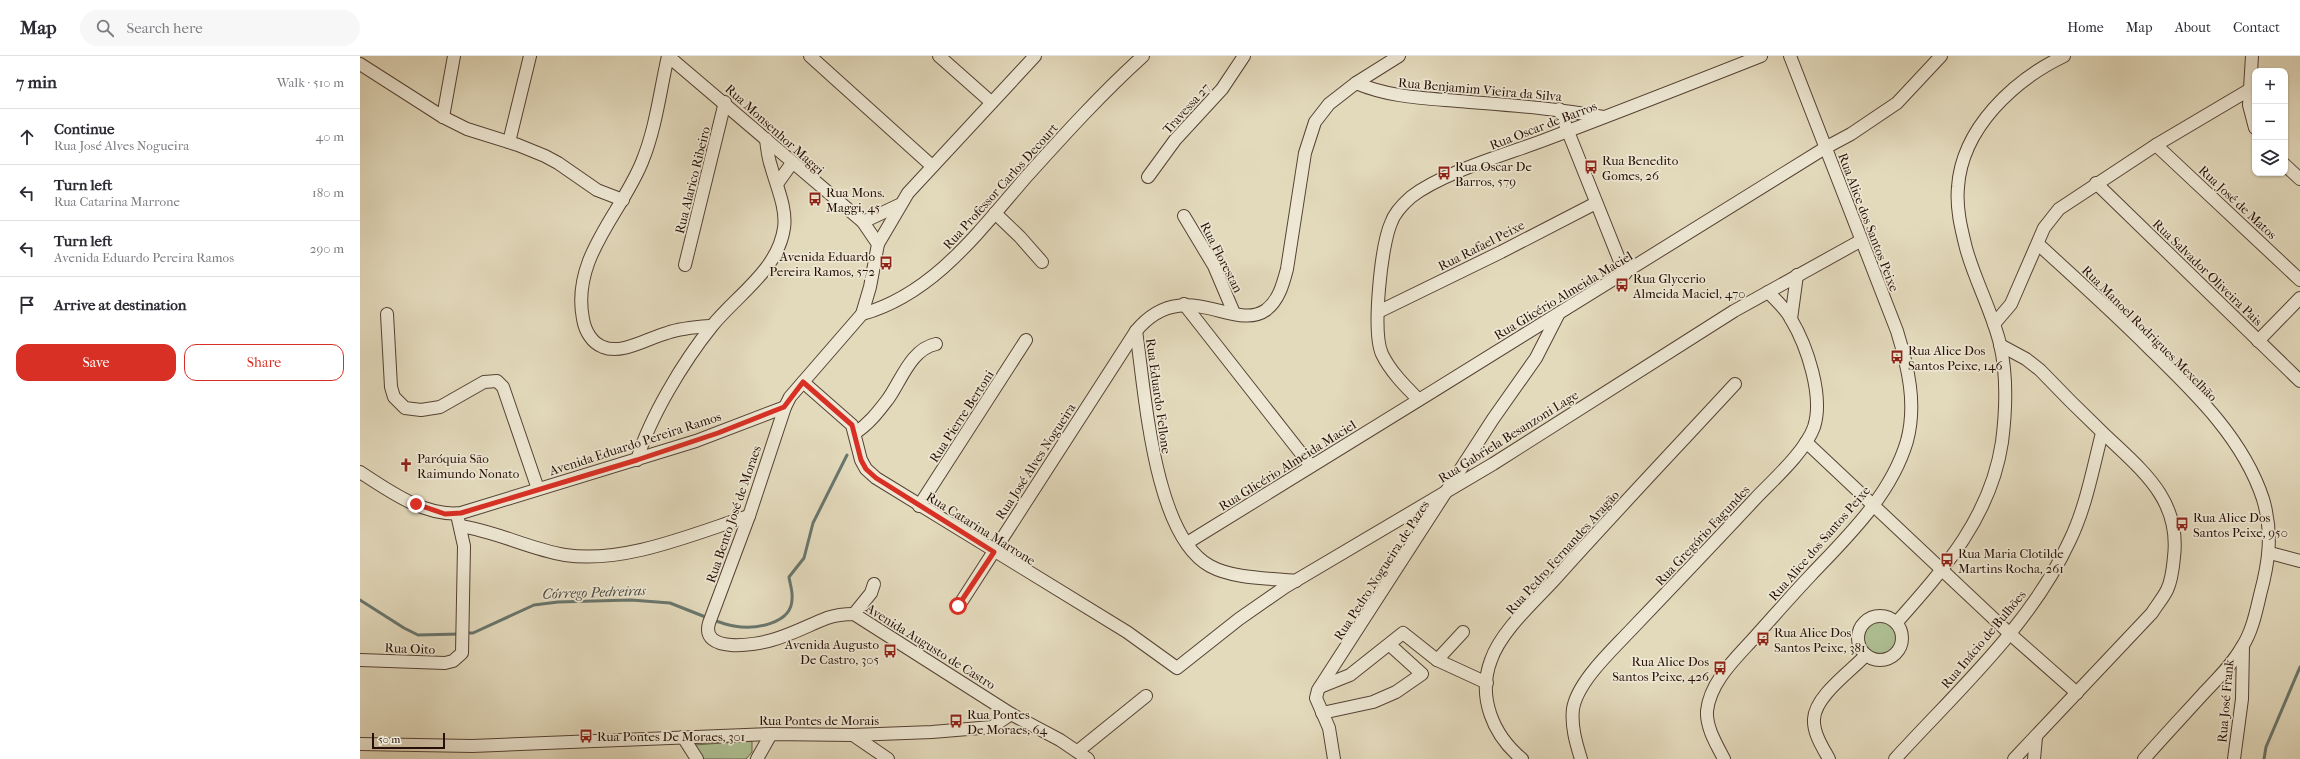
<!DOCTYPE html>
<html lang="en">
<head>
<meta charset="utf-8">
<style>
	body { margin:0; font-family:"IM FELL French Canon",serif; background:#f7f7f7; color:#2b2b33 }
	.controls { position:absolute; right:12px; top:12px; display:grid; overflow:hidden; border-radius:8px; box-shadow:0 1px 3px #0004 }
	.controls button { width:36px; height:36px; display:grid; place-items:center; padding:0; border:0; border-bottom:1px solid #e1e1e2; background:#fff; color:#2b2b33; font:20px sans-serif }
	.scale { position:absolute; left:12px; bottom:10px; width:73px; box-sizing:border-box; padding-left:4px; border:2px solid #260f06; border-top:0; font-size:11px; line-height:14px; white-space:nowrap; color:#260f06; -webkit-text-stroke:3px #ede7d3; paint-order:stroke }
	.stop { position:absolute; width:12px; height:12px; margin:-9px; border:3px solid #d93025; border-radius:50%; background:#fff }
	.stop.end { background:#d93025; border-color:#fff; box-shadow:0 1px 4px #0008 }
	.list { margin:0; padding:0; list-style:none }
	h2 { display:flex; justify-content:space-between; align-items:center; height:52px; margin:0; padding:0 16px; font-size:17px }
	h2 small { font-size:13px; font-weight:400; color:#7c7c81 }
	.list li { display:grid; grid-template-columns:26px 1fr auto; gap:12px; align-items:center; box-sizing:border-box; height:56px; padding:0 16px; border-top:1px solid #e1e1e2 }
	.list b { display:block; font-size:15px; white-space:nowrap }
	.list p { margin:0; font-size:13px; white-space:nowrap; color:#7c7c81 }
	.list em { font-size:13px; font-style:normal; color:#7c7c81 }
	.actions { display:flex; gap:8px; padding:12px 16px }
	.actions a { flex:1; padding:9px 0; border:1px solid #d93025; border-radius:12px; text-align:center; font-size:14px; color:#d93025 }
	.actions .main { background:#d93025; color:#fff }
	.icon { flex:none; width:22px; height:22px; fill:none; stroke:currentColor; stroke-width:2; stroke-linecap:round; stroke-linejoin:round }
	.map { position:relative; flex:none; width:1940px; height:703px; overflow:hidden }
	header { display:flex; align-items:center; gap:24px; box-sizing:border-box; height:56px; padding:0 20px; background:#fff; border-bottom:1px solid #e1e1e2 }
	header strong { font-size:19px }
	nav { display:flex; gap:22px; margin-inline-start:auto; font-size:14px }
	.search { width:280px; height:36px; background:#f7f7f7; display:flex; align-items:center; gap:10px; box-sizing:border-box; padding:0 14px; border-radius:22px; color:#7c7c81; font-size:15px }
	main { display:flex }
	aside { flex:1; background:#fff }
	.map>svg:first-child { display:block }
	.green { fill:#afc194; stroke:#6a684d }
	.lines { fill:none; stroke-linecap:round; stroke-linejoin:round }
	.stream { stroke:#69766d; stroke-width:3 }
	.minor-casing { stroke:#554234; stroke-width:14 }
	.minor { stroke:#ede7d3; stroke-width:12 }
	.route { stroke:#d93025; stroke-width:5 }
	.labels { text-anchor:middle; stroke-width:3.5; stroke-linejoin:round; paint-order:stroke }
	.street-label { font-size:13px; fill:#260f06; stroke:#ede7d3 }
	.poi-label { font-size:13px; fill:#260f06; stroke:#ede7d3; text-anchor:start }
	.water-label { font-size:14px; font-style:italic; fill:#4d4b42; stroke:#ede7d3 }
</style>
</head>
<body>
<header>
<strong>Map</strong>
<div class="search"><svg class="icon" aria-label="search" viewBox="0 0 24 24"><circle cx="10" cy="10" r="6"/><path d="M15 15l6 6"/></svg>Search here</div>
<nav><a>Home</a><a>Map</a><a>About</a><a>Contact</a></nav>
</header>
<main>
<aside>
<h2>7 min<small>Walk · 510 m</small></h2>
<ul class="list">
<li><svg class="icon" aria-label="ahead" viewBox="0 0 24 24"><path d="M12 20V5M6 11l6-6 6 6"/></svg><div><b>Continue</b><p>Rua José Alves Nogueira</p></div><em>40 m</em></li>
<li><svg class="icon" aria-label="left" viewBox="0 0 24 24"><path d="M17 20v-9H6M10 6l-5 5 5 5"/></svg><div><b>Turn left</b><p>Rua Catarina Marrone</p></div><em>180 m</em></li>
<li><svg class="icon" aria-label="left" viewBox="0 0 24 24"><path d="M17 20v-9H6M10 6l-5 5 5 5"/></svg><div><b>Turn left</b><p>Avenida Eduardo Pereira Ramos</p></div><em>290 m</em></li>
<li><svg class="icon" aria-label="arrive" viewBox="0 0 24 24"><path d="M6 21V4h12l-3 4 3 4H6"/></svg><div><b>Arrive at destination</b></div></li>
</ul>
<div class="actions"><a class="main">Save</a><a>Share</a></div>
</aside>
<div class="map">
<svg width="1940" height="703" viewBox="0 0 1940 703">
	<rect width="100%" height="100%" fill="#e3dabc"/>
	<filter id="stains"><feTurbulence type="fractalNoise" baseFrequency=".005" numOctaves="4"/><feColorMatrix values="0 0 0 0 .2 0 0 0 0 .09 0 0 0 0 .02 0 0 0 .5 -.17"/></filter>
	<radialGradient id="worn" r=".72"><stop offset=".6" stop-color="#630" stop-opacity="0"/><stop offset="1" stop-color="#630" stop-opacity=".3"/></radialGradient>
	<g class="green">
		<circle cx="1521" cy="582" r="17"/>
		<polygon points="392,685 392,696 386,703 341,703 334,689"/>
	</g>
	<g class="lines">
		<g class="stream">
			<polyline points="0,544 44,572 58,579 100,578"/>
			<path d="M353,564C360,566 367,569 374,570C394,574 432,568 432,543C433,536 430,528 429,521L444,502L453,467L487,399"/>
			<polyline points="105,577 113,577 174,549 198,546 271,544 310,547 348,562"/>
			<polyline points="1904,703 1906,691 1940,611"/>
		</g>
		<g class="minor-casing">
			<g id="minor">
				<path d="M308,0L503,166L518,188L510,231L502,258L430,341L425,351L389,460L349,567C340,598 396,589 412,584C431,579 449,569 467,562C476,559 485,558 494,558L651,658L700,684L728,703"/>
				<path d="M308,0C300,35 296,72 282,106C261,158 211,202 223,263C225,275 232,287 243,291C262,299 288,282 307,277C321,272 337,271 351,270"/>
				<polyline points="450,0 572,110"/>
				<polyline points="579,0 631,46"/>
				<polyline points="1892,0 1889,49 1895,72"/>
				<polyline points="0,8 83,61 107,73 158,89 185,100 198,107 237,134 263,144"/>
				<path d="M996,27C1029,41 1062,42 1098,45C1146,49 1195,52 1243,61"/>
				<polyline points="1199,53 1265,218"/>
				<polyline points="83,61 94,0"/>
				<polyline points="149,86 170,0"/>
				<polyline points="1796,89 1940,224"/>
				<polyline points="1925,109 1940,123"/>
				<polyline points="788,121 815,84 862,33 884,0"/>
				<polyline points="1736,127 1940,325"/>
				<polyline points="417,128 432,107"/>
				<polyline points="635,157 660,181 682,206"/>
				<polyline points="824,160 854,210 874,257"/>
				<polyline points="503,166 539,149"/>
				<polyline points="518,188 548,137 675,0"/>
				<path d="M1678,188C1715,222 1753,256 1789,292C1834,336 1883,382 1903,443C1913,477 1909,506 1900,539C1896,556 1892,576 1882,591C1872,609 1857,623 1843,638C1823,660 1803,681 1784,703"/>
				<polyline points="325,209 365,46"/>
				<polyline points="824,248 951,410"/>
				<polyline points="1018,256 1141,196 1236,147"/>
				<polyline points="27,258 31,331 34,341 45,352 61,354 80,351 124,326 137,325 143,331 178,433"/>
				<path d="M502,258C574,238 620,174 667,120C704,79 742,37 783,0"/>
				<polyline points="1431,263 1437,219"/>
				<polyline points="1634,268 1651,248 1684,172 1699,153 1796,89 1889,34"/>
				<path d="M776,275C785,333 793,479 850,510C874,523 909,522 936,525"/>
				<polyline points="1898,285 1940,242"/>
				<path d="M1640,289L1666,303L1680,314C1700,335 1721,356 1742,376C1780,413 1821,442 1814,501C1813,512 1812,524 1807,534C1803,542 1797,549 1792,557L1654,703"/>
				<polyline points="443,326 492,369 501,404 506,413 516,422 767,576 817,612 879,563 925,531 1133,408 1374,255 1500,185"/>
				<path d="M1058,343C1045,330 1030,315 1022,298C1012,276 1021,190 1031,167C1034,158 1043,148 1051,141C1083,116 1148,98 1187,83C1259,56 1330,28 1401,0"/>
				<path d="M495,377C509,368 518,356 528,343C541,325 551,293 576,288"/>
				<polyline points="1446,386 1649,577 1717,637"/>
				<path d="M277,404C290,361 323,306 352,270C377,239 418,214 424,172C427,152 416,129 411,110C408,102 407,92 406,83"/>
				<path d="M0,416C29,435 65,461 101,457L336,385L425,351"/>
				<polyline points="559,450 666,284"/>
				<path d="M100,470C136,475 169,493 205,499C264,508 333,478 389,460"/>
				<path d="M827,487C1040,356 1253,224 1465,92L1491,78L1537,47L1581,0"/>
				<polyline points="1910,497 1940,505"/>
				<path d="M598,551L776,275C823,218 874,277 906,254C919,244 923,228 927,213L945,97L955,66L969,48L996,27L1039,0"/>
				<polyline points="494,558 511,537 514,528"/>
				<circle cx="1520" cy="582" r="22"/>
				<path d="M1537,566C1585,512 1631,460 1642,386C1646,355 1647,318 1640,288C1632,255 1615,225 1606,192C1601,172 1596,152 1598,131C1602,72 1654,24 1704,0"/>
				<polyline points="0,604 85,607 93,605 102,597 104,490 98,463"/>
				<polyline points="1077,604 1127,627"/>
				<polyline points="960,631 990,619 1043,577 1077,604 1103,576"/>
				<polyline points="962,657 1013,646 1036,636 1062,618 1030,589"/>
				<polyline points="493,679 528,703"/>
				<polyline points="323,681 337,703"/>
				<polyline points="0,688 112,690 411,678 493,679 572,676 632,671 651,658"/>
				<polyline points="718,695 786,640"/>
				<polyline points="397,703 411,678"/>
				<polyline points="974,703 969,672 956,642 958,634 1133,363 1176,302 1198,259"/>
				<path d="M1162,703C1133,679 1117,641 1131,604C1141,575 1174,546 1195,523C1254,457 1315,393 1375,328"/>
				<path d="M1221,703C1216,687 1211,670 1213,653C1217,627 1250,596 1268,577C1310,533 1353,488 1395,443C1413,424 1445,396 1454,371C1464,340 1447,290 1431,263C1426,253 1416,244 1408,236"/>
				<path d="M1364,703C1357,689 1346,672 1347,655C1350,626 1375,603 1394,582C1413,561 1431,540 1451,519C1488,480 1531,439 1547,385C1557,348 1548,311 1537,275L1430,0"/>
				<path d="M1469,703C1463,692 1453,677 1454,663C1455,640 1491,615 1506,599"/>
				<path d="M1535,703C1597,635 1671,569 1710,484C1726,451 1733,412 1742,377"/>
				<polyline points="1674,703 1676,681"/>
				<polyline points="1874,703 1882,643 1883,590"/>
			</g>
		</g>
		<use href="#minor" class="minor"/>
	</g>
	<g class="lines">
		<polyline class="route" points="56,448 85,458 101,457 277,404 358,377 424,351 443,326 492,369 501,404 506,413 516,422 634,496 598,550"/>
	</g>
	<defs>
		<g id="bus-bare" transform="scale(1.08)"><path d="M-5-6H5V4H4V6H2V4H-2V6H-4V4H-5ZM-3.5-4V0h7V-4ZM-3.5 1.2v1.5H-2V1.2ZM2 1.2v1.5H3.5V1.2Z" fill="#8f2418" stroke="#ede7d3" stroke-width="2.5" paint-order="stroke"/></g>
		<g id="church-bare" transform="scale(1.08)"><path d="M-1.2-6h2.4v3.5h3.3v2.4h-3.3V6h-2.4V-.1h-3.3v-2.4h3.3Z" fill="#8f2418" stroke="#ede7d3" stroke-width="2.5" paint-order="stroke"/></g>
	</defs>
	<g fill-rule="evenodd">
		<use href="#bus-bare" x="1231" y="111"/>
		<use href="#bus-bare" x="1084" y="117"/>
		<use href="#bus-bare" x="455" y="143"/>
		<use href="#bus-bare" x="526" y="207"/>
		<use href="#bus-bare" x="1262" y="229"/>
		<use href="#bus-bare" x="1537" y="301"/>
		<use href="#church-bare" x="46" y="409"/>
		<use href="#bus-bare" x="1822" y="468"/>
		<use href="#bus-bare" x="1587" y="504"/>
		<use href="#bus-bare" x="1403" y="583"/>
		<use href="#bus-bare" x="530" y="595"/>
		<use href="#bus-bare" x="1360" y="612"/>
		<use href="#bus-bare" x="596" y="665"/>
		<use href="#bus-bare" x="226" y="680"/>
	</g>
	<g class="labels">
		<g class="street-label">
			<text transform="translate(1120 33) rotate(5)" y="5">Rua Benjamim Vieira da Silva</text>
			<text transform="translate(826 52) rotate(-48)" y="5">Travessa 27</text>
			<text transform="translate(1183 69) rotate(-21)" y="5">Rua Oscar de Barros</text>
			<text transform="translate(415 73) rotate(42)" y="5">Rua Monsenhor Maggi</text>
			<text transform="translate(332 124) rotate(-76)" y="5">Rua Alarico Ribeiro</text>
			<text transform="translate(640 130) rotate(-48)" y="5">Rua Professor Carlos Decourt</text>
			<text transform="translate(1878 146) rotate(43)" y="5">Rua José de Matos</text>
			<text transform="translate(1509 166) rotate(69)" y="5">Rua Alice dos Santos Peixe</text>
			<text transform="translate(1121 189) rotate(-27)" y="5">Rua Rafael Peixe</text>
			<text transform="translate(862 201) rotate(63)" y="5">Rua Florestan</text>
			<text transform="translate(1848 216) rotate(44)" y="5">Rua Salvador Oliveira Pais</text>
			<text transform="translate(1203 239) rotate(-31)" y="5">Rua Glicério Almeida Maciel</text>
			<text transform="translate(1790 277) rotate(45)" y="5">Rua Manoel Rodrigues Mexelhão</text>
			<text transform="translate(799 340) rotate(82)" y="5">Rua Eduardo Fellone</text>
			<text transform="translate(601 360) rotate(-57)" y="5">Rua Pierre Bertoni</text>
			<text transform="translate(1148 380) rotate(-32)" y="5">Rua Gabriela Besanzoni Lage</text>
			<text transform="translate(275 387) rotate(-18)" y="5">Avenida Eduardo Pereira Ramos</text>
			<text transform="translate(675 405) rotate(-57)" y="5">Rua José Alves Nogueira</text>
			<text transform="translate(927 409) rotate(-32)" y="5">Rua Glicério Almeida Maciel</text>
			<text transform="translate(373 458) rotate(-71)" y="5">Rua Bento José de Moraes</text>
			<text transform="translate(621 472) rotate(32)" y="5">Rua Catarina Marrone</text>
			<text transform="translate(1342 479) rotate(-47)" y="5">Rua Gregório Fagundes</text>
			<text transform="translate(1459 487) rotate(-49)" y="5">Rua Alice dos Santos Peixe</text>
			<text transform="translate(1202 496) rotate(-48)" y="5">Rua Pedro Fernandes Aragão</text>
			<text transform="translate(1021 514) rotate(-57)" y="5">Rua Pedro Nogueira de Pazes</text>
			<text transform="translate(1623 583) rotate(-50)" y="5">Rua Inácio de Bulhões</text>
			<text transform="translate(571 590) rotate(32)" y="5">Avenida Augusto de Castro</text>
			<text transform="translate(50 592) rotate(2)" y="5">Rua Oito</text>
			<text transform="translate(1865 645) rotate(-85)" y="5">Rua José Frank</text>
			<text x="459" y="669">Rua Pontes de Morais</text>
		</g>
		<g class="poi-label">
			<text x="1242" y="109">Rua Benedito<tspan x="1242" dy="15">Gomes, 26</tspan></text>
			<text x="1095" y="115">Rua Oscar De<tspan x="1095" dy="15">Barros, 579</tspan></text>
			<text x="466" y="141">Rua Mons.<tspan x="466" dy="15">Maggi, 45</tspan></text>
			<text x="515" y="205" text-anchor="end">Avenida Eduardo<tspan x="515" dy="15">Pereira Ramos, 572</tspan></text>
			<text x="1273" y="227">Rua Glycerio<tspan x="1273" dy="15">Almeida Maciel, 470</tspan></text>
			<text x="1548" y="299">Rua Alice Dos<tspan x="1548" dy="15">Santos Peixe, 146</tspan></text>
			<text x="57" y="407">Paróquia São<tspan x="57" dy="15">Raimundo Nonato</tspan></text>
			<text x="1833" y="466">Rua Alice Dos<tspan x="1833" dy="15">Santos Peixe, 950</tspan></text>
			<text x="1598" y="502">Rua Maria Clotilde<tspan x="1598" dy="15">Martins Rocha, 261</tspan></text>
			<text x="1414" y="581">Rua Alice Dos<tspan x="1414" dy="15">Santos Peixe, 381</tspan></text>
			<text x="519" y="593" text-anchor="end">Avenida Augusto<tspan x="519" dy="15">De Castro, 305</tspan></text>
			<text x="1349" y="610" text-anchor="end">Rua Alice Dos<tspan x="1349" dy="15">Santos Peixe, 426</tspan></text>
			<text x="607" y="663">Rua Pontes<tspan x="607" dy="15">De Moraes, 64</tspan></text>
			<text x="237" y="685">Rua Pontes De Moraes, 301</text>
		</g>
		<g class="water-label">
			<text transform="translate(234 536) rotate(-2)" y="5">Córrego Pedreiras</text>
		</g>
	</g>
	<rect width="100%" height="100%" filter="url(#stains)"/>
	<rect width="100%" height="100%" fill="url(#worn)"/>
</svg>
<div class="controls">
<button>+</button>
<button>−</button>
<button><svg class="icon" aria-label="layers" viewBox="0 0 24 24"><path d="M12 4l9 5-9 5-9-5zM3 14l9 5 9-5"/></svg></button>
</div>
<div class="scale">50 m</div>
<div class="stop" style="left:598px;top:550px"></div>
<div class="stop end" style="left:56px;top:448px"></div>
</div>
</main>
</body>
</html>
